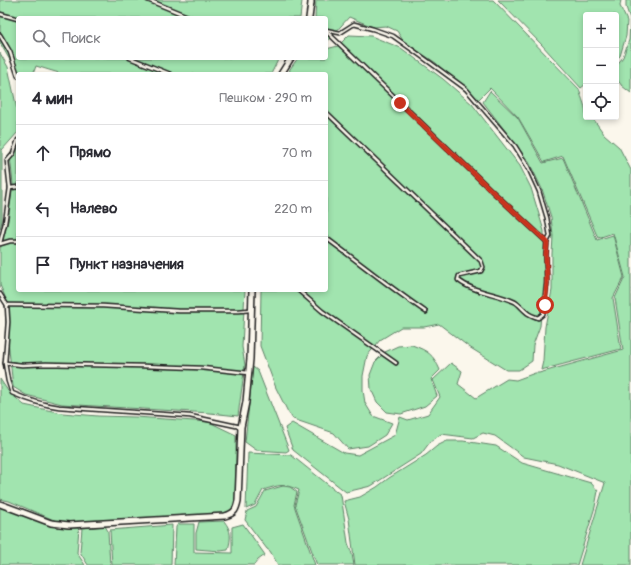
<!DOCTYPE html>
<html lang="ru">
<head>
<meta charset="utf-8">
<style>
	body { margin:0; font-family:Pangolin,sans-serif; background:#f7f7f7; color:#2b2b33 }
	.controls { position:absolute; right:12px; top:12px; display:grid; overflow:hidden; border-radius:4px; box-shadow:0 2px 6px #0003 }
	.controls button { width:36px; height:36px; display:grid; place-items:center; padding:0; border:0; border-bottom:1px solid #e1e1e2; background:#fff; color:#2b2b33; font:20px sans-serif }
	.stop { position:absolute; width:12px; height:12px; margin:-9px; border:3px solid #c8321e; border-radius:50%; background:#fff }
	.stop.end { background:#c8321e; border-color:#fff; box-shadow:0 1px 4px #0008 }
	.list { margin:0; padding:0; list-style:none }
	h2 { display:flex; justify-content:space-between; align-items:center; height:52px; margin:0; padding:0 16px; font-size:17px }
	h2 small { font-size:13px; font-weight:400; color:#7c7c81 }
	.list li { display:grid; grid-template-columns:26px 1fr auto; gap:12px; align-items:center; box-sizing:border-box; height:56px; padding:0 16px; border-top:1px solid #e1e1e2 }
	.list b { display:block; font-size:15px; white-space:nowrap }
	.list em { font-size:13px; font-style:normal; color:#7c7c81 }
	.icon { flex:none; width:22px; height:22px; fill:none; stroke:currentColor; stroke-width:2; stroke-linecap:round; stroke-linejoin:round }
	.map { position:relative; flex:none; width:631px; height:565px; overflow:hidden }
	.search { position:absolute; background:#fff; box-shadow:0 2px 6px #0003; left:16px; top:16px; width:312px; height:44px; display:flex; align-items:center; gap:10px; box-sizing:border-box; padding:0 14px; border-radius:4px; color:#7c7c81; font-size:15px }
	.panel { position:absolute; background:#fff; box-shadow:0 2px 6px #0003; left:16px; top:72px; width:312px; height:220px; border-radius:4px }
	.map>svg:first-child { display:block }
	.green { fill:#a1e4af; stroke:#5e8066 }
	.lines { fill:none; stroke-linecap:round; stroke-linejoin:round }
	.lane-casing { stroke:#1c1c1c; stroke-width:5.5 }
	.street-casing { stroke:#1c1c1c; stroke-width:8 }
	.lane { stroke:#fbf7ec; stroke-width:2.5 }
	.street { stroke:#fbf7ec; stroke-width:5 }
	.route { stroke:#c8321e; stroke-width:5 }
</style>
</head>
<body>
<div class="map">
<svg width="631" height="565" viewBox="0 0 631 565">
	<rect width="100%" height="100%" fill="#fbf7ec"/>
	<filter id="ink" filterUnits="userSpaceOnUse"><feTurbulence type="fractalNoise" baseFrequency=".025" numOctaves="2"/><feDisplacementMap in="SourceGraphic" scale="8" xChannelSelector="R" yChannelSelector="G"/><feConvolveMatrix kernelMatrix="1 2 1 2 8 2 1 2 1" color-interpolation-filters="sRGB"/></filter>
	<g filter="url(#ink)">
		<g class="green">
			<polygon points="0,0 302,0 302,1 300,18 18,18 18,58 279,58 271,74 59,74 59,73 36,66 33,74 18,74 0,43"/>
			<path d="M316,0H493L579,89C582,100 586,106 586,117H592L604,134L619,147L631,170V565H580L605,483L558,464L524,457L495,436L483,433L473,438L441,434L430,442L421,454L371,486L346,492L293,450L285,428L292,423L344,453L358,455L395,435L400,417L408,420L428,414L440,397L433,380L451,363L462,371L458,384L476,398L507,379L516,380L535,373H539L623,350L615,298L625,277L613,233L598,238L563,156L544,162L518,117L490,88L476,102L436,63L404,42L397,31L386,26L373,27L349,17L326,43V18H315Z"/>
			<polygon points="498,0 621,0 620,6 627,21 626,36 620,56 616,60 616,15 586,15 586,84 581,88 542,45"/>
			<polygon points="626,0 631,0 631,93 622,86 616,78 616,66 623,57 629,40 630,19 626,7"/>
			<polygon points="349,35 371,36 401,48 443,79 472,104 520,166 531,188 544,231 544,280 540,326 533,345 532,361 519,370 506,370 469,347 439,324 424,327 401,327 380,340 367,356 363,376 363,390 365,403 373,416 392,423 385,435 368,446 348,449 334,433 293,419 288,412 276,388 260,346 261,290 326,290 326,74 289,74 290,69 298,58 326,58 326,49 338,46"/>
			<polygon points="0,53 8,67 18,114 18,132 2,150 2,221 0,229"/>
			<polygon points="490,91 518,118 543,163 563,158 597,240 613,235 624,277 613,298 621,349 541,370 543,361 545,327 552,290 552,254 553,236 551,217 542,189 529,162 483,102"/>
			<polygon points="18,142 18,290 245,290 242,347 245,365 238,416 210,413 62,404 26,395 13,387 6,322 6,299 0,285 0,249 8,221 13,184 10,155"/>
			<path d="M412,345C428,351 433,354 440,370L431,379L437,396L425,406L401,414L387,412L377,402L371,389L370,375L375,362L385,352L398,346Z"/>
			<polygon points="253,367 258,371 289,450 286,452 256,450 245,442"/>
			<polygon points="0,379 8,391 24,405 62,413 98,416 136,417 209,422 236,435 236,504 232,510 228,515 73,524 54,520 9,501 0,499"/>
			<polygon points="447,441 463,441 496,446 522,463 591,483 598,491 595,507 577,565 355,565 349,519 344,501 360,497 377,487 389,478 426,455 437,446"/>
			<path d="M248,453L291,455L341,495L348,543L352,554L354,565H317L295,505L299,490C282,483 280,485 263,490L255,505L246,509Z"/>
			<polygon points="283,486 290,487 297,492 294,505 315,565 278,565 270,551 267,549 245,520 247,511 256,507 265,491"/>
			<polygon points="0,506 43,522 67,528 79,528 77,553 85,565 0,565"/>
			<path d="M224,521C232,531 231,538 228,550L220,551L196,549V533L199,522Z"/>
			<polygon points="178,524 194,524 194,552 232,553 232,527 243,524 263,552 265,555 258,560 254,565 174,565 176,527"/>
			<polygon points="172,525 171,565 112,565 110,530"/>
			<polygon points="105,526 108,531 110,565 88,565 80,552 82,528"/>
		</g>
		<g class="lines">
			<g class="lane-casing">
				<g id="lane">
					<polyline points="148,0 192,18"/>
					<polyline points="0,14 18,19"/>
					<path d="M326,30L340,33L354,24L373,29L393,36L421,56L466,89L515,146L528,167L539,191L547,218L550,236L547,242L546,255L547,283L543,314L538,318C536,317 532,316 529,314C524,311 520,305 515,302C497,293 474,293 458,280L459,276L481,271L483,267L481,261L326,112"/>
					<polyline points="326,31 493,192 547,242"/>
					<polyline points="0,35 10,52 18,76"/>
					<polyline points="130,58 170,74"/>
					<polyline points="10,188 18,187"/>
					<path d="M326,238C360,263 392,289 426,312"/>
					<polyline points="0,243 5,223 10,188 7,161 13,154 18,140"/>
					<polyline points="0,244 10,241 18,241"/>
					<polyline points="298,290 322,311 396,363"/>
					<path d="M0,294L7,305L8,322L5,363L8,381L12,393C28,400 43,405 59,407L190,416L241,427"/>
					<polyline points="7,305 103,306 179,311 239,311 250,310"/>
					<polyline points="5,363 22,365 46,364 143,366 201,368 249,373"/>
				</g>
			</g>
			<g class="street-casing">
				<g id="street">
					<polyline points="309,18 311,3 311,0"/>
					<polyline points="281,74 291,58"/>
					<path d="M0,504L51,523L69,525L225,516C235,513 236,510 238,501L241,427L246,402L250,359L252,290"/>
				</g>
			</g>
			<use href="#lane" class="lane"/>
			<use href="#street" class="street"/>
		</g>
	</g>
	<g class="lines" filter="url(#ink)">
		<polyline class="route" points="400,103 493,192 547,242 546,255 547,283 545,305"/>
	</g>
</svg>
<div class="controls">
<button>+</button>
<button>−</button>
<button><svg class="icon" aria-label="locate" viewBox="0 0 24 24"><circle cx="12" cy="12" r="6"/><path d="M12 2v4M12 18v4M2 12h4M18 12h4"/></svg></button>
</div>
<div class="stop" style="left:545px;top:305px"></div>
<div class="stop end" style="left:400px;top:103px"></div>
<div class="search"><svg class="icon" aria-label="search" viewBox="0 0 24 24"><circle cx="10" cy="10" r="6"/><path d="M15 15l6 6"/></svg>Поиск</div>
<section class="panel">
<h2>4 мин<small>Пешком · 290 m</small></h2>
<ul class="list">
<li><svg class="icon" aria-label="ahead" viewBox="0 0 24 24"><path d="M12 20V5M6 11l6-6 6 6"/></svg><div><b>Прямо</b></div><em>70 m</em></li>
<li><svg class="icon" aria-label="left" viewBox="0 0 24 24"><path d="M17 20v-9H6M10 6l-5 5 5 5"/></svg><div><b>Налево</b></div><em>220 m</em></li>
<li><svg class="icon" aria-label="arrive" viewBox="0 0 24 24"><path d="M6 21V4h12l-3 4 3 4H6"/></svg><div><b>Пункт назначения</b></div></li>
</ul>
</section>
</div>
</body>
</html>
